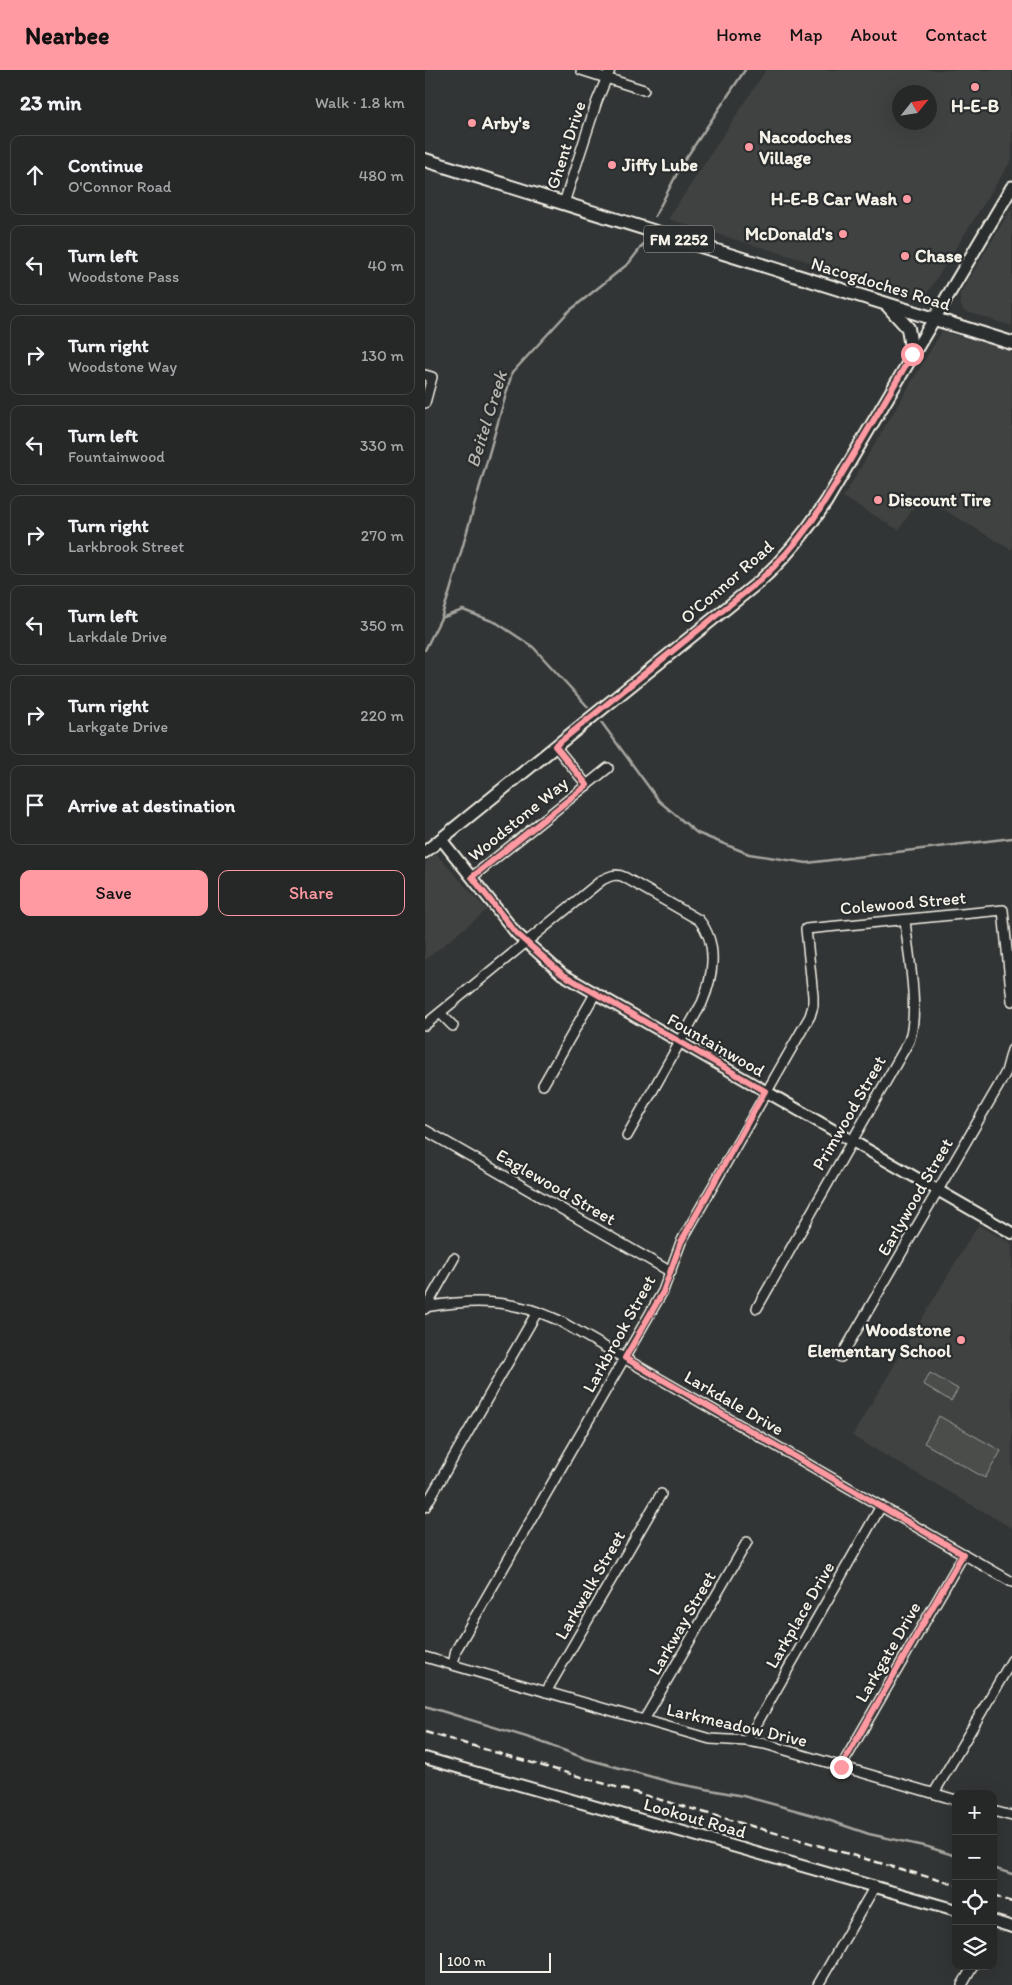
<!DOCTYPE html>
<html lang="en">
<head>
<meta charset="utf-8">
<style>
	body { margin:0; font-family:Itim,sans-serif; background:#323434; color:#f1f3f6 }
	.controls { position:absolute; right:15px; bottom:15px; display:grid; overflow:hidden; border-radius:10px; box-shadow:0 5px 20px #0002 }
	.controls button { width:45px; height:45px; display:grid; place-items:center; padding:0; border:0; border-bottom:1px solid #424445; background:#262828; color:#f1f3f6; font:25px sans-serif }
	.compass { position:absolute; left:467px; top:15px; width:45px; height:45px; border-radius:50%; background:#262828; box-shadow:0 5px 20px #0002; rotate:60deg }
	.scale { position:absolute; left:15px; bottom:12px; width:111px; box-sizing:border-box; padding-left:5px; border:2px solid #f4f1e8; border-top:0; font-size:14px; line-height:18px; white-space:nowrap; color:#f4f1e8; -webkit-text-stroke:4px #2a2d2e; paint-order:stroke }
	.stop { position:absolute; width:15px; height:15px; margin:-11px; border:4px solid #ff9aa2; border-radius:50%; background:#fff }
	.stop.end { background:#ff9aa2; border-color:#fff; box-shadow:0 1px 5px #0008 }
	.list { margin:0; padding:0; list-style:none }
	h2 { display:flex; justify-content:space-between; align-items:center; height:65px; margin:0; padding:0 20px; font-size:21px }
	h2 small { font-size:16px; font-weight:400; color:#a4a6a8 }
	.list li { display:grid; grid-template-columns:32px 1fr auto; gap:15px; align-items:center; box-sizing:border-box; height:80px; margin:0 10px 10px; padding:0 10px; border:1px solid #424445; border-radius:10px }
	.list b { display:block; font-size:19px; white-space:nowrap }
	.list p { margin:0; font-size:16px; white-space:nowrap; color:#a4a6a8 }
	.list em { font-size:16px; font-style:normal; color:#a4a6a8 }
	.actions { display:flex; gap:10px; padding:15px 20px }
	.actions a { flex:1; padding:11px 0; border:1px solid #ff9aa2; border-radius:10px; text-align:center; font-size:18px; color:#ff9aa2 }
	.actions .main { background:#ff9aa2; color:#111 }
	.icon { flex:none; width:28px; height:28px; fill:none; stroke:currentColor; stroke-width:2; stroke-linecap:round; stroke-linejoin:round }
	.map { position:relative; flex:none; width:587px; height:1915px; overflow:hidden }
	header { display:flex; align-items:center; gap:30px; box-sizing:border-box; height:70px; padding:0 25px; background:#ff9aa2; color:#111 }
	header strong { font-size:24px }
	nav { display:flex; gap:28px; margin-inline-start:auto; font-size:18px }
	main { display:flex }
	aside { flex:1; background:#262828 }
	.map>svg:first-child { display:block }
	.built { fill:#404242; fill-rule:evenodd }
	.green { fill:#4b4d4c; stroke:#a09f9a }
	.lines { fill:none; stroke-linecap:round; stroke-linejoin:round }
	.stream { stroke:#a6a5a0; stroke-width:2.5 }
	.minor-casing { stroke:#f4f1e8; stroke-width:12 }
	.tertiary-casing { stroke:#f4f1e8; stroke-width:14 }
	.secondary-casing { stroke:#f4f1e8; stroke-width:15 }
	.primary-casing { stroke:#f4f1e8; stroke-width:16 }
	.minor { stroke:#2a2d2e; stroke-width:9 }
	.tertiary { stroke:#2a2d2e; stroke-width:10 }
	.secondary { stroke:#2a2d2e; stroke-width:11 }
	.primary { stroke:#2a2d2e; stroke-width:12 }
	.rail { stroke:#f4f1e8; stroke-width:2.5; stroke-dasharray:8 4; stroke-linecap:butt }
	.route { stroke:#ff9aa2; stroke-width:6 }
	.poi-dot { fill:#ff9aa2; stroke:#2a2d2e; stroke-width:2 }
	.labels { text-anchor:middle; stroke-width:4.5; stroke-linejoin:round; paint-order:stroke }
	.shield { fill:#2a2d2e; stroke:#b7b6b0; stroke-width:1 }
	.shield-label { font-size:16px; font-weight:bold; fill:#f4f1e8 }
	.poi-label { font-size:18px; font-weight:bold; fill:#f4f1e8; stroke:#2a2d2e; text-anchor:start }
	.street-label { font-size:18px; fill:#f4f1e8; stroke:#2a2d2e }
	.water-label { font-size:19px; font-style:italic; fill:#b3b2ac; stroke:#2a2d2e }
</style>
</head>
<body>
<header>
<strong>Nearbee</strong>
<nav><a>Home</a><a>Map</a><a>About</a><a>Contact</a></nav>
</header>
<main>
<aside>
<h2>23 min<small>Walk · 1.8 km</small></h2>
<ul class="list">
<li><svg class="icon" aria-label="ahead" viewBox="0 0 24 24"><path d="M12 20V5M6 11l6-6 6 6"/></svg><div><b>Continue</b><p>O'Connor Road</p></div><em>480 m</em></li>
<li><svg class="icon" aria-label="left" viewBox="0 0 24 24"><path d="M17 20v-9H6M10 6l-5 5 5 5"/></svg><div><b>Turn left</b><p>Woodstone Pass</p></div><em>40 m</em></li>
<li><svg class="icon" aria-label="right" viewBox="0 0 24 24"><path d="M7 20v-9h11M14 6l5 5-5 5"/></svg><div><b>Turn right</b><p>Woodstone Way</p></div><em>130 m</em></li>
<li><svg class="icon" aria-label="left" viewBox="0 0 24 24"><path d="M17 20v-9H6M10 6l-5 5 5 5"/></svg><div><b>Turn left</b><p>Fountainwood</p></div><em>330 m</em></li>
<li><svg class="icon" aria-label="right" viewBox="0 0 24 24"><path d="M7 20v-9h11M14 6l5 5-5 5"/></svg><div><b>Turn right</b><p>Larkbrook Street</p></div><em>270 m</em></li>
<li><svg class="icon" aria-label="left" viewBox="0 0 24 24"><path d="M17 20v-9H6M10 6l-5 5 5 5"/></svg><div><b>Turn left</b><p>Larkdale Drive</p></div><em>350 m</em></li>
<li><svg class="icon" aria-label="right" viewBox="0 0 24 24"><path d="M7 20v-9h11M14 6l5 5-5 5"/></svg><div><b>Turn right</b><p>Larkgate Drive</p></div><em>220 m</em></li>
<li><svg class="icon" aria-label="arrive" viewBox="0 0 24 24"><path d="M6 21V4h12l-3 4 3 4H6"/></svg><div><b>Arrive at destination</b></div></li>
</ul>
<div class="actions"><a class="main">Save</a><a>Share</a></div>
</aside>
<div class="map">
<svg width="587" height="1915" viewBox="0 0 587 1915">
	<rect width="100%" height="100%" fill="#323535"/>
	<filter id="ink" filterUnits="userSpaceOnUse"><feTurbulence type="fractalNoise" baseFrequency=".02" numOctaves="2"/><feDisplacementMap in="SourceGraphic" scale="10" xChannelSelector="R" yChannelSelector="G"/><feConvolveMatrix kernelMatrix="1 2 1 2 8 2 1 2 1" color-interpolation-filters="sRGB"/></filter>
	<g filter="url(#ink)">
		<g class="built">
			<path d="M341,0H587V89L500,227L243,149ZM504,22V52H474V22Z"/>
			<polygon points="586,139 587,139 587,256 539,241 535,234 535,224"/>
			<polygon points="517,261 587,281 587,480 496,426 474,460 418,427"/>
			<polygon points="11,784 62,840 0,890 0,793"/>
			<polygon points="553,1155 587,1174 587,1458 427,1366"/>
		</g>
		<g class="green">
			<polygon points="505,1303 533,1319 526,1331 498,1314"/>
			<polygon points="514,1346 576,1381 560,1408 499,1373"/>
		</g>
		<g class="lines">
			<g class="stream">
				<polyline points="230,146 257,94 320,0"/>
				<polyline points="16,548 38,540 72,553 108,577 163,637"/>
				<polyline points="0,580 16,548 25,521 87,303 143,242 204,193 220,172"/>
				<polyline points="177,653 234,731 272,763 324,784 382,793 587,768"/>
				<polyline points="0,1636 108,1669 162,1689 249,1713 318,1726 388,1745 444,1764 503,1777 531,1786"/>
				<polyline points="568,1798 587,1804"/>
			</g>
			<g class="minor-casing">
				<g id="minor">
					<polyline points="156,0 219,20"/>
					<polyline points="139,133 172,31 185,0"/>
					<polyline points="0,305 7,307 0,333"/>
					<polyline points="130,676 162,715"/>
					<polyline points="47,807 183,698"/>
					<polyline points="15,943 28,956"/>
					<path d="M0,955L177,810C185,806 191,803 199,807L274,850C294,874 288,907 277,933L202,1066"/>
					<polyline points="118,1015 170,924"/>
					<polyline points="0,1060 246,1202"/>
					<path d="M0,1237C49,1229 87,1229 133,1250L587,1512"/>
					<path d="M332,1238L484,971C495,940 483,884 480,850"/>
					<polyline points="0,1239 29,1188"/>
					<polyline points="416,1287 574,1015 581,1002 587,980"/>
					<polyline points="0,1437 112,1242"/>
					<polyline points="0,1587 285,1669 322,1671 340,1674 531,1730"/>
					<polyline points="28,1595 31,1580 238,1221 256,1172 385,946 388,936 388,926 381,859 578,840 587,931"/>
					<polyline points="121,1622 236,1424"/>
					<polyline points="219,1650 322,1472"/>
					<polyline points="322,1671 456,1436"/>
					<polyline points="416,1697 539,1484"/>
					<polyline points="509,1723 587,1590"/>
					<polyline points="568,1741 587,1746"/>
					<polyline points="393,1915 450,1816"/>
					<polyline points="537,1915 548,1896"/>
				</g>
			</g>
			<g class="tertiary-casing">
				<g id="tertiary">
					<polyline points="16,769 91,863 137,904 587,1163"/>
					<polyline points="0,1688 531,1840"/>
					<polyline points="568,1851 587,1857"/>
				</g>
			</g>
			<g class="secondary-casing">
				<path id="secondary" d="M0,782L335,511C361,487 381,462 401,432L587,117"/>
			</g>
			<g class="primary-casing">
				<g id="primary">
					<polyline points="0,90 587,273"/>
					<polyline points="464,237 483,258 487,284"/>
				</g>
			</g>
			<use href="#minor" class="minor"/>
			<use href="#tertiary" class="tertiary"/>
			<use href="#secondary" class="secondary"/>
			<use href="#primary" class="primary"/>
			<g class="rail">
				<polyline points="0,1662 531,1815"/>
				<polyline points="568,1826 587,1832"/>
			</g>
		</g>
	</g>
	<g class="lines" filter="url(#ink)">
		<path class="route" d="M416,1697L538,1484L200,1288L238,1222L256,1172L340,1021L137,904L91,863L47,807L162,715L130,676L334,511C379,470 401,431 431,380C450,348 469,316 487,284"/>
	</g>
	<g class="poi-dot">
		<circle cx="550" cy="17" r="5"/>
		<circle cx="47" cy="53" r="5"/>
		<circle cx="324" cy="77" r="5"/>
		<circle cx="187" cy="95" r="5"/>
		<circle cx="482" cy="129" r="5"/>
		<circle cx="418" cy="164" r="5"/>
		<circle cx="480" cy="186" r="5"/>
		<circle cx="453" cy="430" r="5"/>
		<circle cx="536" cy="1270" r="5"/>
	</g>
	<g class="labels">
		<rect class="shield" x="219" y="155.5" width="70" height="27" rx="4"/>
		<g class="shield-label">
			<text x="254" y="175">FM 2252</text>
		</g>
		<g class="poi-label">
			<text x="550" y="42" text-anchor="middle">H-E-B</text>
			<text x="57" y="59">Arby's</text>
			<text x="334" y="73">Nacodoches<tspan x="334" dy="21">Village</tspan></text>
			<text x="197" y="101">Jiffy Lube</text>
			<text x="472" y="135" text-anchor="end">H-E-B Car Wash</text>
			<text x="408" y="170" text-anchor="end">McDonald's</text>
			<text x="490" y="192">Chase</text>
			<text x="463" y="436">Discount Tire</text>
			<text x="526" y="1266" text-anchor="end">Woodstone<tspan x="526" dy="21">Elementary School</tspan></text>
		</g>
		<g class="street-label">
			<text transform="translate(141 75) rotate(-72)" y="6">Ghent Drive</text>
			<text transform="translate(456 214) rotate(17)" y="6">Nacogdoches Road</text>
			<text transform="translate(302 512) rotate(-41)" y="6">O'Connor Road</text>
			<text transform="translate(93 749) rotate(-39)" y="6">Woodstone Way</text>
			<text transform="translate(478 833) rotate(-5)" y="6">Colewood Street</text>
			<text transform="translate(291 975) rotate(30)" y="6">Fountainwood</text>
			<text transform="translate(424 1043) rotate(-60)" y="6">Primwood Street</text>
			<text transform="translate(131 1117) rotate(30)" y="6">Eaglewood Street</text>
			<text transform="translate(490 1127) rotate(-60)" y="6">Earlywood Street</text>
			<text transform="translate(194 1264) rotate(-61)" y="6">Larkbrook Street</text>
			<text transform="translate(309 1333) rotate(30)" y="6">Larkdale Drive</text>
			<text transform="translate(165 1515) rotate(-60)" y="6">Larkwalk Street</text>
			<text transform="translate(375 1545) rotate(-60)" y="6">Larkplace Drive</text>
			<text transform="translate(257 1553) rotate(-60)" y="6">Larkway Street</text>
			<text transform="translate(463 1582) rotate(-60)" y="6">Larkgate Drive</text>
			<text transform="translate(312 1655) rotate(13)" y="6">Larkmeadow Drive</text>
			<text transform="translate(270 1748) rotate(16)" y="6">Lookout Road</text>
		</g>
		<g class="water-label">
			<text transform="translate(61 349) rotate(-73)" y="7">Beitel Creek</text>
		</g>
	</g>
</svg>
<div class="controls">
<button>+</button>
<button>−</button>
<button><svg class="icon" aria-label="locate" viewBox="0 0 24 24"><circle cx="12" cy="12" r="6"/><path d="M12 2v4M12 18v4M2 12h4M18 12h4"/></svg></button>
<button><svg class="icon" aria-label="layers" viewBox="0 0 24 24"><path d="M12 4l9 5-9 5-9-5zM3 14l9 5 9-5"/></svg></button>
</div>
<svg class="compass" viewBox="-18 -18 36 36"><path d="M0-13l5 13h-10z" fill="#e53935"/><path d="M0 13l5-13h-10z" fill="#a4a6a8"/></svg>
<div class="scale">100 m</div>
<div class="stop" style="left:487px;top:284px"></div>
<div class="stop end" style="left:416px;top:1697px"></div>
</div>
</main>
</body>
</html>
